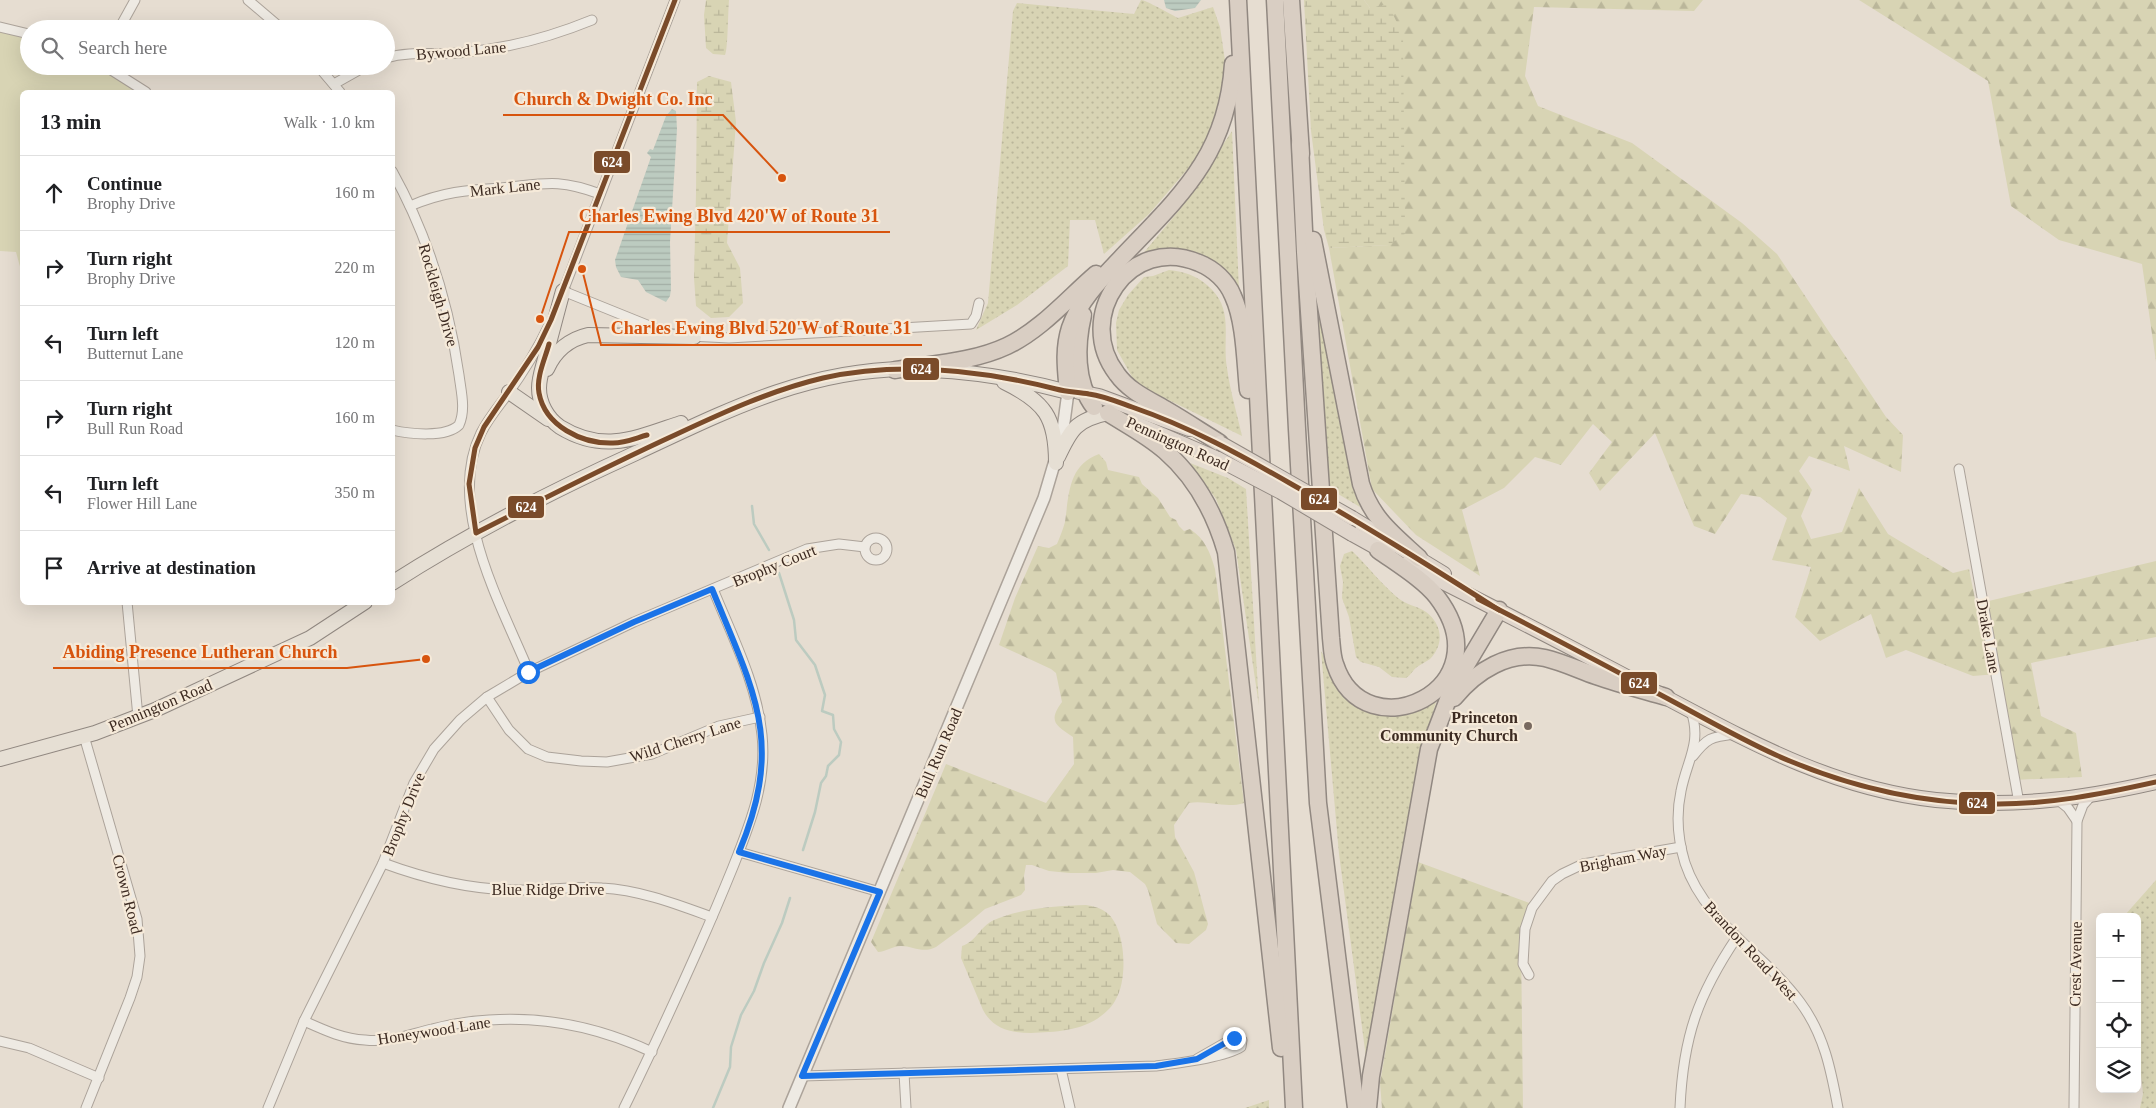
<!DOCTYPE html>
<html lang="en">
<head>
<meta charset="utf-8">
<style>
	body { margin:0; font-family:Georgia,serif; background:#f2f2f2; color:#202124 }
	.controls { position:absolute; right:15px; bottom:15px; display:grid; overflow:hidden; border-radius:8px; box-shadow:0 5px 20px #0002 }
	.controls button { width:45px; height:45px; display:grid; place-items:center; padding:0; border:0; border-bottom:1px solid #e0e0e0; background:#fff; color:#202124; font:25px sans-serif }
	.stop { position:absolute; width:15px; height:15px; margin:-11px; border:4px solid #1a73e8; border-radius:50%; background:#fff }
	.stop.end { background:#1a73e8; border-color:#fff; box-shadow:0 1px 5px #0008 }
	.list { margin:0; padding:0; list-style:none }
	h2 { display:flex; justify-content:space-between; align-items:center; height:65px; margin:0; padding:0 20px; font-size:21px }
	h2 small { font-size:16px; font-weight:400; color:#757577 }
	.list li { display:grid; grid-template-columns:32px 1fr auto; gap:15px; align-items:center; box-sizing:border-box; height:75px; padding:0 20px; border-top:1px solid #e0e0e0 }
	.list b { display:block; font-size:19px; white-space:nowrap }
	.list p { margin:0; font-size:16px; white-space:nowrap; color:#757577 }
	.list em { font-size:16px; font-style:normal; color:#757577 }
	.icon { flex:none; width:28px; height:28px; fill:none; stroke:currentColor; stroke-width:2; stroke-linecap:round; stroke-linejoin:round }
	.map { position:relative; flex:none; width:2156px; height:1108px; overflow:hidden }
	.search { position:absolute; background:#fff; box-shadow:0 5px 20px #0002; left:20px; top:20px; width:375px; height:55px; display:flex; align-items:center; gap:12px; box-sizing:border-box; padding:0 18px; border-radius:28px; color:#757577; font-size:19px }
	.panel { position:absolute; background:#fff; box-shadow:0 5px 20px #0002; left:20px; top:90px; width:375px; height:515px; border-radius:8px }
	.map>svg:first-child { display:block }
	.grass { fill:url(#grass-dots) }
	.forest { fill:url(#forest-firs) }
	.wetland { fill:url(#wetland-marsh) }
	.park { fill:#d8d4b4 }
	.water { fill:url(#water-rules) }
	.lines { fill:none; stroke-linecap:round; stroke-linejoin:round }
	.stream { stroke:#bccbc0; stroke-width:2.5 }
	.minor-casing { stroke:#aca39a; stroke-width:11 }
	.tertiary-casing { stroke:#aca39a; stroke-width:14 }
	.primary-casing { stroke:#918881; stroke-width:16 }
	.trunk-casing { stroke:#918881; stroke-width:16 }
	.motorway-casing { stroke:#918881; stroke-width:19 }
	.minor { stroke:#eeeae3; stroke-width:9 }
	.tertiary { stroke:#eeeae3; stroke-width:11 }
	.primary { stroke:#e6dfd4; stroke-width:14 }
	.trunk { stroke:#e0d6cc; stroke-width:14 }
	.motorway { stroke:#d9cec3; stroke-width:16 }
	.trunk-bridge-casing { stroke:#918881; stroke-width:16; stroke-linecap:butt }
	.trunk-bridge { stroke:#e0d6cc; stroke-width:14 }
	.bus-1-casing { stroke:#f6ead9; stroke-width:9 }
	.bus-1 { stroke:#7a4b2a; stroke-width:5 }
	.route { stroke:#1a73e8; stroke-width:6 }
	.poi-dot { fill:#78695f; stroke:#f6ead9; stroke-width:2 }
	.labels { text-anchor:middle; stroke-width:4.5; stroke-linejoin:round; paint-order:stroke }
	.street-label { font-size:16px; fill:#3c2a21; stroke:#f6ead9 }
	.poi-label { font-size:16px; font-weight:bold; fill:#3c2a21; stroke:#f6ead9; text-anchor:end }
	.leader { fill:none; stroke:#d7540e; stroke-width:2 }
	.callout-dot { fill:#d7540e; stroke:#f6ead9; stroke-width:2 }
	.callout-label { font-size:18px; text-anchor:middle; font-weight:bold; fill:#d7540e; stroke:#f6ead9; stroke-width:4.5; stroke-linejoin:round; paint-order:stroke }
	.line-badge { stroke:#f6ead9; stroke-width:2 }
	.badge-label { font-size:14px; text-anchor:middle; font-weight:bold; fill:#fff }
</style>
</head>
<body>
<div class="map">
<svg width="2156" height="1108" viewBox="0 0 2156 1108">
	<defs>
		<pattern id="grass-dots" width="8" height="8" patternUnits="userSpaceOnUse" patternTransform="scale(1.25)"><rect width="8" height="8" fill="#d8d4b4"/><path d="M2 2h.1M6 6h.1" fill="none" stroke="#bab69a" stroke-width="1.8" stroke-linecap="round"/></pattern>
		<pattern id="forest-firs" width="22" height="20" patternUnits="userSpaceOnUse" patternTransform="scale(1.25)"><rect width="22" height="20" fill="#d8d4b4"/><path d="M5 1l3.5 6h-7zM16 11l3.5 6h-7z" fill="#bab69a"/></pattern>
		<pattern id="wetland-marsh" width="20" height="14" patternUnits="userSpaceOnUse" patternTransform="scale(1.25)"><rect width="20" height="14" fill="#d8d4b4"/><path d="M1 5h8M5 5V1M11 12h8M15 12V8" fill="none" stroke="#bab69a"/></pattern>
		<pattern id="water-rules" width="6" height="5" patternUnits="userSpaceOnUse" patternTransform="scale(1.25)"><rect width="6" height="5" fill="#bccbc0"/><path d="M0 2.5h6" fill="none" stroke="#a2aea5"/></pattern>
	</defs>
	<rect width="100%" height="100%" fill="#e6ddd1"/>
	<g class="grass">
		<path d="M1141,0C1146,0 1170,14 1178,18L1213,7L1220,27L1226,67L1219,115L1198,157L1149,214L1104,254L1095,220H1070L1068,266L1017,305L976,330L988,303L1013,11L1017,3L1134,14Z"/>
		<polygon points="1232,131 1239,290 1212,263 1185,250 1141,256 1181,208"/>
		<polygon points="1312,267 1360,507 1328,488"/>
		<path d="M1169,270C1185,272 1195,275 1207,285C1235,308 1222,337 1227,368C1230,391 1237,413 1242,436L1136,384L1117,350L1116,323L1119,310L1128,295L1144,277L1153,276Z"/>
		<polygon points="1190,463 1228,478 1246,489 1259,706 1236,550 1216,499"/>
		<path d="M1352,551C1368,566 1381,584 1398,598C1406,605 1418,606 1426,612C1442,624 1445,644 1430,659C1426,662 1421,664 1417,667C1413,670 1411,675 1406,678L1392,677L1379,667L1361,662L1356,657L1349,617L1342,598L1343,582L1340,566L1344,554Z"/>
		<polygon points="1321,651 1331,669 1360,708 1408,715 1436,702 1421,752 1367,1065 1339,854"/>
		<polygon points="2156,880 2156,1108 2140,1108 2143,1094 2137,1036 2137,917 2125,915"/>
		<polygon points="1269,1100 1269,1108 1245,1108"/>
	</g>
	<g class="forest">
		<polygon points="1364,0 1703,0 1694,11 1534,7 1525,76 1538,106 1632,143 1742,223 1777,254 1886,417 1903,435 1901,472 1844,446 1850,471 1809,456 1799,471 1812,490 1801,516 1811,539 1842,532 1859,488 1888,534 1953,573 1969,569 1976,604 2156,561 2156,637 2031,663 2041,716 2076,733 2082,777 2013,780 1997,674 1973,676 1906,650 1886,658 1871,614 1820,641 1795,617 1811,567 1772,560 1787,518 1760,497 1741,494 1715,534 1694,526 1655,433 1600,491 1589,473 1612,442 1593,424 1561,465 1535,457 1504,488 1462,510 1480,576 1416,535 1372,489 1329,248 1389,245 1370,8"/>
		<polygon points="1859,0 2156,0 2156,362 2142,264 2059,240 2011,206 1988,81"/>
		<path d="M1099,454L1106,462L1108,470L1139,477L1142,484L1158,498L1170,517L1176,520L1179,526L1184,531L1190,529C1205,539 1210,552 1215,569L1244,803C1225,809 1208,800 1189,803L1174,825L1175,837L1194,872L1208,924L1206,930L1189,944L1176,943L1157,924L1148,890L1145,884L1130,872L1113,870L1096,873H1069L1049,871L1032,865H1026L1024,876L1025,890L1021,895L985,909L966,925L936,947C923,954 913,946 901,946C892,946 886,952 878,952L871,942L946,764L1046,803L1074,764L1073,737C1055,725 1048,721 1062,702L1056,673L1051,669L999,645L1015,598L1038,546L1049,548L1057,544C1060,537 1063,529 1065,522C1069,495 1068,465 1099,454Z"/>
		<polygon points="1418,862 1532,904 1521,939 1523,1108 1382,1108 1380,1083"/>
	</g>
	<g class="wetland">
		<path d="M706,0H729C728,11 728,50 725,55L713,54L706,48L704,15Z"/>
		<polygon points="1304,0 1364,0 1370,8 1388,4 1403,35 1405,234 1389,245 1329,248 1324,230 1311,131"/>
		<polygon points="709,76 731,82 736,122 727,243 740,268 743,303 729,317 711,318 696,306 694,278 696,193 697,82"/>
		<path d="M1086,905C1093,906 1101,908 1107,913C1126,928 1128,979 1116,999C1113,1006 1106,1012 1101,1016C1082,1031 1054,1032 1031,1033C1011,1033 993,1029 983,1010L961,958L962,946C977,941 980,926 994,920C1022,908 1056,906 1086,905Z"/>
	</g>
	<polygon class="park" points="0,31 29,40 29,66 102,66 140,92 22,92 22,274 16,252 0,251"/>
	<g class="water">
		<polygon points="1164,0 1201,0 1195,8 1175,11 1166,8"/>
		<polygon points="672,109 676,111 677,129 670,242 671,289 670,296 666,302 646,292 638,280 621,277 616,267 615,260 651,157 647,153 650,149 653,150 666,116"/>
	</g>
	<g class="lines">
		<g class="stream">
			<polyline points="752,506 754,524 769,550"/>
			<polyline points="779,573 794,620 796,640 815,665 825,695 822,711 833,715 834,729 841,742 839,755 828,766 826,776 821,783 815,812 803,850"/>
			<polyline points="713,1108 730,1067 731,1047 741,1015 754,991 764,963 782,923 790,898"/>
		</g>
		<g class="minor-casing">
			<g id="minor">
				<polyline points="248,0 282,29"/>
				<polyline points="0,27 29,34"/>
				<polyline points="119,29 135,0"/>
				<path d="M386,58C410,51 434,55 459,53C506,49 548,38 592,20"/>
				<polyline points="105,66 146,92"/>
				<polyline points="318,66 340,92"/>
				<polyline points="334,84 366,66"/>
				<path d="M392,171C427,234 449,305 459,375C461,391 466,410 459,425C446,438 409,434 392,430"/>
				<path d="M410,206C442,192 467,190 501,188C544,184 557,178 600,194"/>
				<polyline points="563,291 667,333"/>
				<polyline points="562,294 675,0"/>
				<polyline points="690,336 729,338 971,324 976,316 979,303"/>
				<polyline points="1959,469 2019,803"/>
				<circle cx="876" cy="549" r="11"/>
				<polyline points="127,602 138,717"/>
				<path d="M529,672C501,604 445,506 481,433C488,419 498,407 507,395C522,374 537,350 548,327"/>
				<polyline points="487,697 509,730 528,749 547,757 581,761 607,762 652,754 719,726 760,717"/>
				<path d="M1691,711C1702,743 1687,760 1681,791C1676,814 1678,840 1685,863C1705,923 1764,953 1800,1002C1824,1034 1831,1070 1838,1108"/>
				<polyline points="84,736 137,919 140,956 137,977 130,998 86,1108"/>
				<path d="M1693,756C1707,738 1711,737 1734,734"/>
				<polyline points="2058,800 2068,808 2077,821"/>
				<polyline points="739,852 880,892"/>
				<path d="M383,863C429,880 476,891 525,890C551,890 576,886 602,888C640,890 676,904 712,917"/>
				<polyline points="1529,975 1523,964 1525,929 1532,908 1552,881 1562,874 1583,864 1681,847"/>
				<path d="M304,1021C324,1030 343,1039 365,1040C389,1043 410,1034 432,1029C451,1024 470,1021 489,1020C546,1016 601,1028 652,1052"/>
				<polyline points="0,1041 29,1048 99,1078"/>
				<polyline points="1061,1069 1070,1108"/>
				<polyline points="904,1073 906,1108"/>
				<path d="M802,1076L1156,1066C1177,1063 1224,1058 1241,1047L1242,1040L1239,1038L1232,1039L1197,1059"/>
				<polyline points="268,1108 304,1021 383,863 414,783 434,749 460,720 487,697 529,672 634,622 807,549 839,544 865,547"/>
				<path d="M624,1108C650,1055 675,1001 699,947C711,920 722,894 733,867C750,824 767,783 762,735C757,684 732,636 713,589"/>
				<path d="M1680,1108C1683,1037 1698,995 1737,937"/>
				<polyline points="2074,1108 2077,821 2083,805 2091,796"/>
			</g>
		</g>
		<g class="tertiary-casing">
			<polyline id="tertiary" points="789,1108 1044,498 1062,437 1068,392"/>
		</g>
		<g class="primary-casing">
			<g id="primary">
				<path d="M563,291C557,312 552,333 546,354C544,365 539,376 539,388C539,403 547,418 560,427C604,454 636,438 681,423"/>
				<path d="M547,369C555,351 570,339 588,335L694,337"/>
				<path d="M931,370C978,372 1023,380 1068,392"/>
				<path d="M1004,382C1045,402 1056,417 1056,463"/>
				<polyline points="509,392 548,419"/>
				<path d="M1058,457C1071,429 1076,420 1108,413"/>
				<path d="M392,583C470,533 552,491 636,453C724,412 805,370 905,369"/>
				<polyline points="0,759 95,733 155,710 310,638 365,602"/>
			</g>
		</g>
		<g class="trunk-casing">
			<g id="trunk">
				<polyline points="1079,392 1099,396 1189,429"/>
				<polyline points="1132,422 1218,459"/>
				<polyline points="1352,518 1444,574"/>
				<polyline points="1352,534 1388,554"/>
				<path d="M1407,564C1487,604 1566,645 1644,686C1740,736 1826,788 1936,800C2013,808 2081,799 2156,782"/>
			</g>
		</g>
		<g class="motorway-casing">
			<g id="motorway">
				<polyline points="1238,0 1294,1108"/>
				<polyline points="1275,0 1297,429 1318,803 1356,1108"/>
				<polyline points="1291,0 1301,154"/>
				<path d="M1300,144L1305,252L1331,638C1332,647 1332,656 1335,664C1364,755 1507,689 1437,597C1424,580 1396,563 1378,550"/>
				<path d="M1313,240L1361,484C1372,519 1393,534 1419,558"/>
				<path d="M1083,315C1076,345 1075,383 1094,407"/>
				<path d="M895,370C931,364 973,362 1007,346C1041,330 1068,298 1096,274"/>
				<path d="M1068,392C1066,370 1063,350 1070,328C1079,301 1101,279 1121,258C1180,196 1227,156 1233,64"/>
				<path d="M1108,413C1127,425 1148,436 1165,451C1196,478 1215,514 1226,552L1281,1048"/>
				<path d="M1220,443C1202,432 1184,420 1165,409C1148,399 1129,391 1117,374C1073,317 1130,233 1199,263C1214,269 1227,281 1233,296C1245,322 1245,362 1248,390"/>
				<path d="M1454,698C1476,671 1509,650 1545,658C1562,662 1579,670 1596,676C1619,684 1642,690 1666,697"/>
				<polyline points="1368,1108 1371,1076 1429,749 1452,689 1499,610"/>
			</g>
		</g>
		<use href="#minor" class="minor"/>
		<use href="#tertiary" class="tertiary"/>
		<use href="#primary" class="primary"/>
		<use href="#trunk" class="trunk"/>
		<use href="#motorway" class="motorway"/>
		<g class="trunk-bridge-casing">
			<g id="trunk-bridge">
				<polyline points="1220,443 1352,518"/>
				<polyline points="1218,459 1281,492 1352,534"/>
			</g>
		</g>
		<use href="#trunk-bridge" class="trunk-bridge"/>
		<g class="bus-1-casing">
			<g id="bus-1">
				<path d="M675,0L551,320L538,347L484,427L475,448L469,484L476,533C543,499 609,465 677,434C724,412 772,390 823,378C900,361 981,370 1056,389C1067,392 1078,392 1089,394C1104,396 1118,402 1132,407C1190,427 1241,455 1293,485C1363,524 1431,567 1499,610"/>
				<path d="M549,344C545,359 536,377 539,393C545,426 582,444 613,443C625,443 636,438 647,435"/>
				<path d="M1478,599C1539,630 1599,662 1659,694C1697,714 1736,737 1776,755C1843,785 1918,803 1992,804C2047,805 2102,794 2156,782"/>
			</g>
		</g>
		<use href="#bus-1" class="bus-1"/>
	</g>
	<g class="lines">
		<path class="route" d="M528,672L634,622L712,589C754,692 785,742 739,852L880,892L802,1076L1156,1066L1197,1059L1234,1038"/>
	</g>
	<circle class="poi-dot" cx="1528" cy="726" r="5"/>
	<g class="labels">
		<g class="street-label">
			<text transform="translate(461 50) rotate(-5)" y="6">Bywood Lane</text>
			<text transform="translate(505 187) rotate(-6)" y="6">Mark Lane</text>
			<text transform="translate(439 295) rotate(74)" y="6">Rockleigh Drive</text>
			<text transform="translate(1178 443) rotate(24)" y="6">Pennington Road</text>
			<text transform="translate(774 565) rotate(-22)" y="6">Brophy Court</text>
			<text transform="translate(1989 636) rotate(80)" y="6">Drake Lane</text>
			<text transform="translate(160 705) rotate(-23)" y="6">Pennington Road</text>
			<text transform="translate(685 739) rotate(-18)" y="6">Wild Cherry Lane</text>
			<text transform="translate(938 753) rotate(-67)" y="6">Bull Run Road</text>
			<text transform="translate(403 814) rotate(-68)" y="6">Brophy Drive</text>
			<text transform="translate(1623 858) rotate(-11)" y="6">Brigham Way</text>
			<text x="548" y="895">Blue Ridge Drive</text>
			<text transform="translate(128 894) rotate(76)" y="6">Crown Road</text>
			<text transform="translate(1751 950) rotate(47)" y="6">Brandon Road West</text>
			<text transform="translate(2075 964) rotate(-89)" y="6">Crest Avenue</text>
			<text transform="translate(434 1030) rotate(-9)" y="6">Honeywood Lane</text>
		</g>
		<g class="poi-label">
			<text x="1518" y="723">Princeton<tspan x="1518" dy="18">Community Church</tspan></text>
		</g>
	</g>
	<path class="leader" d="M782 178L723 115H503M540 319L569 232H890M582 269L601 345H922M426 659L347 668H53"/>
	<g class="callout-dot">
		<circle cx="782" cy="178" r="5"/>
		<circle cx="540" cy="319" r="5"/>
		<circle cx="582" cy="269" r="5"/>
		<circle cx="426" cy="659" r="5"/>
	</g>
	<g class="callout-label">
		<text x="613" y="105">Church &amp; Dwight Co. Inc</text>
		<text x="729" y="222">Charles Ewing Blvd 420'W of Route 31</text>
		<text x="761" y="334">Charles Ewing Blvd 520'W of Route 31</text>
		<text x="200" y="658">Abiding Presence Lutheran Church</text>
	</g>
	<g class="line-badge">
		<rect x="593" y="150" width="38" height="24" rx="5" fill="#7a4b2a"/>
		<rect x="902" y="357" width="38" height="24" rx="5" fill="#7a4b2a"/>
		<rect x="1300" y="487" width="38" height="24" rx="5" fill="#7a4b2a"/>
		<rect x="507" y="495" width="38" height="24" rx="5" fill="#7a4b2a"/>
		<rect x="1620" y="671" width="38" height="24" rx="5" fill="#7a4b2a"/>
		<rect x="1958" y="791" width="38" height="24" rx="5" fill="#7a4b2a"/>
	</g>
	<g class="badge-label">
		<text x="612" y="167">624</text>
		<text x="921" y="374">624</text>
		<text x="1319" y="504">624</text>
		<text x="526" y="512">624</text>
		<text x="1639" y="688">624</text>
		<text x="1977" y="808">624</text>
	</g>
</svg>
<div class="controls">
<button>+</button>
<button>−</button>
<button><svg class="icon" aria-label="locate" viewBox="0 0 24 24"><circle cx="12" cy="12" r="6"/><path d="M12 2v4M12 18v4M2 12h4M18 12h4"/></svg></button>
<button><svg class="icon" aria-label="layers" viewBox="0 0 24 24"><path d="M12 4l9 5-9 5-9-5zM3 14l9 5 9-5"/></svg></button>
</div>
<div class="stop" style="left:528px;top:672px"></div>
<div class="stop end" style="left:1234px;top:1038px"></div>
<div class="search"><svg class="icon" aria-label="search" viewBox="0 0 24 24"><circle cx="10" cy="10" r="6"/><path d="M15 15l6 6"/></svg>Search here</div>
<section class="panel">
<h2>13 min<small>Walk · 1.0 km</small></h2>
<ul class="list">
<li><svg class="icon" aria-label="ahead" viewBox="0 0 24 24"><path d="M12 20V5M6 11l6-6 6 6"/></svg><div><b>Continue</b><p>Brophy Drive</p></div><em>160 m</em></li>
<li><svg class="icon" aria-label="right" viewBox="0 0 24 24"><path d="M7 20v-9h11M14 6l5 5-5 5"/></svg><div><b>Turn right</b><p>Brophy Drive</p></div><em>220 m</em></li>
<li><svg class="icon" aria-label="left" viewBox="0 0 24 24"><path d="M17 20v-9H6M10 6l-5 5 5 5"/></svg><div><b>Turn left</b><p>Butternut Lane</p></div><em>120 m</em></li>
<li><svg class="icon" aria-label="right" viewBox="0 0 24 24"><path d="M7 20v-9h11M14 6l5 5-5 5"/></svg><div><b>Turn right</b><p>Bull Run Road</p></div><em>160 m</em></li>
<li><svg class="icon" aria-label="left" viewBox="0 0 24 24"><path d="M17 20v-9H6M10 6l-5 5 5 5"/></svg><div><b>Turn left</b><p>Flower Hill Lane</p></div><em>350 m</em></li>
<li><svg class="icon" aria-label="arrive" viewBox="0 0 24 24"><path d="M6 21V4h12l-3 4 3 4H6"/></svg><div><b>Arrive at destination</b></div></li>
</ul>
</section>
</div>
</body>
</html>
